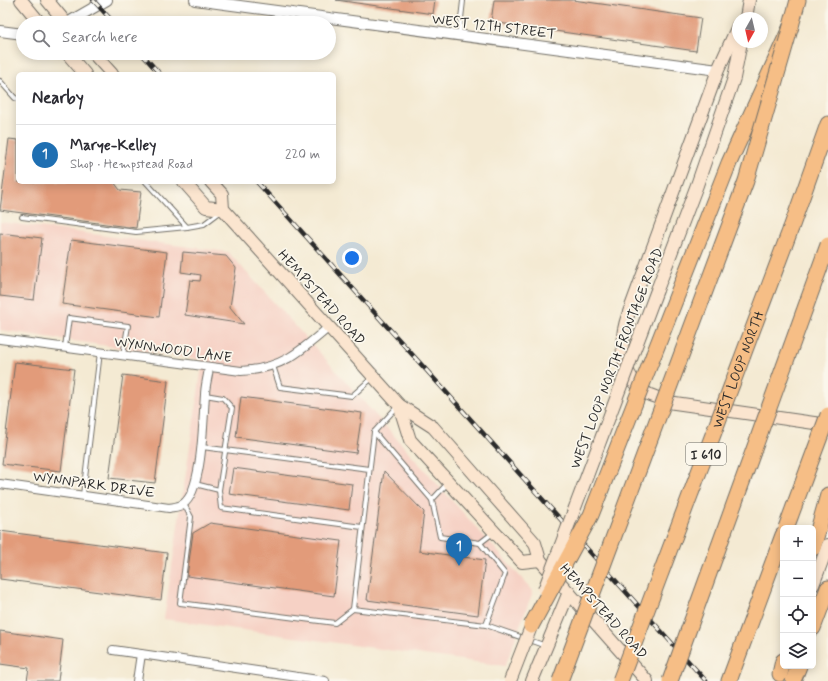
<!DOCTYPE html>
<html lang="en">
<head>
<meta charset="utf-8">
<style>
	body { margin:0; font-family:Mynerve,sans-serif; background:#f7f7f7; color:#2b2b33 }
	.controls { position:absolute; right:12px; bottom:12px; display:grid; overflow:hidden; border-radius:6px; box-shadow:0 2px 10px #0003 }
	.controls button { width:36px; height:36px; display:grid; place-items:center; padding:0; border:0; border-bottom:1px solid #e1e1e2; background:#fff; color:#2b2b33; font:20px sans-serif }
	.compass { position:absolute; left:732px; top:12px; width:36px; height:36px; border-radius:50%; background:#fff; box-shadow:0 2px 10px #0003; rotate:188deg }
	.you { position:absolute; left:352px; top:258px; width:14px; height:14px; margin:-10px; border:3px solid #fff; border-radius:50%; background:#1a73e8; box-shadow:0 0 0 6px #1a73e833 }
	.badge { display:grid; place-items:center; width:26px; height:26px; border-radius:50%; background:#1f6fb2; color:#fff; font-size:13px; font-weight:700 }
	.pin { position:absolute; translate:-50% -33px; filter:drop-shadow(0 1px 2px #0008) }
	.pin::after { content:''; position:absolute; top:21px; width:14px; height:12px; background:inherit; clip-path:polygon(0 0,100% 0,50% 100%) }
	.list { margin:0; padding:0; list-style:none }
	h2 { display:flex; justify-content:space-between; align-items:center; height:52px; margin:0; padding:0 16px; font-size:17px }
	h2 small { font-size:13px; font-weight:400; color:#7c7c81 }
	.list li { display:grid; grid-template-columns:26px 1fr auto; gap:12px; align-items:center; box-sizing:border-box; height:60px; padding:0 16px; border-top:1px solid #e1e1e2 }
	.list b { display:block; font-size:15px; white-space:nowrap }
	.list p { margin:0; font-size:13px; white-space:nowrap; color:#7c7c81 }
	.list em { font-size:13px; font-style:normal; color:#7c7c81 }
	.icon { flex:none; width:22px; height:22px; fill:none; stroke:currentColor; stroke-width:2; stroke-linecap:round; stroke-linejoin:round }
	.map { position:relative; flex:none; width:828px; height:681px; overflow:hidden }
	.search { position:absolute; background:#fff; box-shadow:0 2px 10px #0003; left:16px; top:16px; width:320px; height:44px; display:flex; align-items:center; gap:10px; box-sizing:border-box; padding:0 14px; border-radius:22px; color:#7c7c81; font-size:15px }
	.panel { position:absolute; background:#fff; box-shadow:0 2px 10px #0003; left:16px; top:72px; width:320px; height:112px; border-radius:6px }
	.map>svg:first-child { display:block }
	.built { fill:#f6d1c5 }
	.building { fill:#e29b7a }
	.lines { fill:none; stroke-linecap:round; stroke-linejoin:round }
	.service-casing { stroke:#716e66; stroke-width:6 }
	.minor-casing { stroke:#716e66; stroke-width:10 }
	.tertiary-casing { stroke:#716e66; stroke-width:12 }
	.secondary-casing { stroke:#716e66; stroke-width:14 }
	.motorway-casing { stroke:#716e66; stroke-width:17 }
	.service { stroke:#fff; stroke-width:4 }
	.minor { stroke:#fff; stroke-width:8 }
	.tertiary { stroke:#fff; stroke-width:10 }
	.secondary { stroke:#fbe5cf; stroke-width:12 }
	.motorway { stroke:#f6be86; stroke-width:15 }
	.rail-casing { stroke:#2b2b2b; stroke-width:4.5 }
	.rail { stroke:#fbf7ec; stroke-width:3; stroke-dasharray:9; stroke-linecap:butt }
	.secondary-bridge-casing { stroke:#716e66; stroke-width:14; stroke-linecap:butt }
	.motorway-bridge-casing { stroke:#716e66; stroke-width:17; stroke-linecap:butt }
	.secondary-bridge { stroke:#fbe5cf; stroke-width:12 }
	.motorway-bridge { stroke:#f6be86; stroke-width:15 }
	.labels { text-anchor:middle; stroke-width:3.5; stroke-linejoin:round; paint-order:stroke }
	.shield { fill:#fbf7ec; stroke:#696865; stroke-width:1 }
	.shield-label { font-size:13px; font-weight:bold; fill:#2b2b2b }
	.street-label { font-size:14px; fill:#2b2b2b; stroke:#fbf7ec }
</style>
</head>
<body>
<div class="map">
<svg width="828" height="681" viewBox="0 0 828 681">
	<rect width="100%" height="100%" fill="#fbf7ec"/>
	<filter id="ink" filterUnits="userSpaceOnUse"><feTurbulence type="fractalNoise" baseFrequency=".025" numOctaves="2"/><feDisplacementMap in="SourceGraphic" scale="8" xChannelSelector="R" yChannelSelector="G"/><feConvolveMatrix kernelMatrix="1 2 1 2 8 2 1 2 1" color-interpolation-filters="sRGB"/></filter>
	<filter id="wash" filterUnits="userSpaceOnUse"><feTurbulence type="fractalNoise" baseFrequency=".012" numOctaves="4" result="noise"/><feDisplacementMap in="SourceGraphic" scale="16" xChannelSelector="R" yChannelSelector="G"/><feGaussianBlur stdDeviation="0.9" result="paint"/><feColorMatrix in="noise" values="0 0 0 0 0 0 0 0 0 0 0 0 0 0 0 0 0 1.4 0 .05"/><feComposite in="paint" operator="in"/></filter>
	<g filter="url(#wash)">
		<rect width="100%" height="100%" fill="#f4ead3"/>
		<polygon class="built" points="0,222 228,252 320,353 533,591 505,666 164,619 203,360 0,330"/>
		<g id="blocks">
			<g class="building">
				<polygon points="336,0 435,0 433,14"/>
				<polygon points="494,0 573,0 701,18 696,51 491,22"/>
				<polygon points="9,139 18,140 18,182 114,182 120,190 141,192 136,228 0,210"/>
				<polygon points="0,233 42,238 34,300 0,296"/>
				<polygon points="71,240 167,252 159,317 62,304"/>
				<polygon points="183,252 226,256 236,268 230,307 244,324 185,315 190,280 200,281 201,275 181,272"/>
				<polygon points="15,362 74,369 61,471 2,464"/>
				<polygon points="123,375 168,381 155,483 109,478"/>
				<polygon points="241,397 362,413 356,453 236,437"/>
				<polygon points="233,468 352,484 349,510 229,494"/>
				<polygon points="384,471 424,512 419,551 485,560 478,615 367,600"/>
				<polygon points="210,523 341,541 334,596 187,576 193,533"/>
				<polygon points="0,531 167,553 161,600 0,579"/>
				<polygon points="0,631 63,640 58,681 27,681 29,668 0,664"/>
			</g>
		</g>
	</g>
	<g filter="url(#ink)">
		<use href="#blocks" fill-opacity="0" stroke="#716e66" stroke-width="1"/>
		<g class="lines">
			<g class="service-casing">
				<g id="service">
					<polyline points="459,36 463,1"/>
					<polyline points="0,81 15,98 18,99"/>
					<polyline points="146,182 187,227 204,224 220,212"/>
					<polyline points="22,217 136,232 187,227"/>
					<polyline points="65,347 69,318 128,326 123,355"/>
					<polyline points="273,366 280,387 352,396 372,378"/>
					<polyline points="205,395 223,398 232,408 219,490 221,508 362,527"/>
					<polyline points="374,432 432,500 440,537 480,543 505,574 486,625"/>
					<polyline points="202,447 369,469"/>
					<polyline points="195,484 219,490"/>
					<polyline points="83,495 100,352"/>
					<polyline points="432,500 447,484"/>
					<polyline points="184,504 191,517 180,603 335,623 353,609 374,432 397,407"/>
					<polyline points="480,543 493,533"/>
					<polyline points="353,609 486,625 546,646"/>
				</g>
			</g>
			<g class="minor-casing">
				<g id="minor">
					<path d="M0,339L241,371C281,369 300,352 329,327"/>
					<path d="M0,484L169,508C174,507 179,507 183,504C203,491 203,418 205,395C205,386 208,377 209,368"/>
					<polyline points="113,650 141,654"/>
					<polyline points="137,681 141,654 325,681"/>
				</g>
			</g>
			<g class="tertiary-casing">
				<g id="tertiary">
					<polyline points="195,0 718,70"/>
					<polyline points="67,23 107,0"/>
					<polyline points="0,31 23,34"/>
				</g>
			</g>
			<g class="secondary-casing">
				<g id="secondary">
					<polyline points="21,0 40,23"/>
					<polyline points="47,0 66,23"/>
					<polyline points="746,18 749,0"/>
					<path d="M738,26L718,70L628,315C618,343 620,376 648,394C654,397 662,399 668,402L828,425"/>
					<polyline points="67,53 85,74"/>
					<polyline points="93,53 112,74"/>
					<polyline points="184,182 206,207 223,209"/>
					<polyline points="211,182 222,194 223,209 399,405 433,427 535,543 540,560 647,681"/>
					<polyline points="657,290 697,185 734,78 741,42"/>
					<polyline points="399,405 410,440 522,562 540,560"/>
					<polyline points="813,585 828,545"/>
					<polyline points="532,681 569,592"/>
				</g>
			</g>
			<g class="motorway-casing">
				<g id="motorway">
					<polyline points="791,228 828,124"/>
					<polyline points="654,354 729,163 791,26 798,0"/>
					<polyline points="813,548 828,495"/>
					<polyline points="813,628 828,588"/>
					<polyline points="780,674 783,661"/>
					<polyline points="729,681 783,535"/>
					<polyline points="793,681 799,666"/>
				</g>
			</g>
			<use href="#service" class="service"/>
			<use href="#minor" class="minor"/>
			<use href="#tertiary" class="tertiary"/>
			<use href="#secondary" class="secondary"/>
			<use href="#motorway" class="motorway"/>
			<g class="rail-casing">
				<g id="rail">
					<polyline points="93,0 114,23"/>
					<polyline points="141,53 160,74"/>
					<polyline points="257,182 706,681"/>
				</g>
			</g>
			<use href="#rail" class="rail"/>
			<g class="secondary-bridge-casing">
				<g id="secondary-bridge">
					<polyline points="544,590 657,290"/>
					<polyline points="510,681 534,619"/>
				</g>
			</g>
			<g class="motorway-bridge-casing">
				<g id="motorway-bridge">
					<polyline points="786,528 828,415"/>
					<polyline points="531,626 591,515 654,354"/>
					<polyline points="560,681 746,181 791,26"/>
					<path id="s1" d="M620,681L791,228"/>
					<polyline points="670,681 828,245"/>
				</g>
			</g>
			<use href="#secondary-bridge" class="secondary-bridge"/>
			<use href="#motorway-bridge" class="motorway-bridge"/>
		</g>
	</g>
	<g class="labels">
		<rect class="shield" x="686" y="443" width="40" height="22" rx="3"/>
		<g class="shield-label">
			<text x="706" y="459">I 610</text>
		</g>
		<g class="street-label">
			<text transform="translate(494 26) rotate(7)" y="5">WEST 12TH STREET</text>
			<text transform="translate(322 297) rotate(48)" y="5">HEMPSTEAD ROAD</text>
			<text transform="translate(173 349) rotate(8)" y="5">WYNNWOOD LANE</text>
			<text transform="translate(616 358) rotate(-69)" y="5">WEST LOOP NORTH FRONTAGE ROAD</text>
			<text dy="5" stroke="none"><textPath href="#s1" startOffset="333">WEST LOOP NORTH</textPath></text>
			<text transform="translate(94 484) rotate(8)" y="5">WYNNPARK DRIVE</text>
			<text transform="translate(604 611) rotate(48)" y="5">HEMPSTEAD ROAD</text>
		</g>
	</g>
</svg>
<div class="controls">
<button>+</button>
<button>−</button>
<button><svg class="icon" aria-label="locate" viewBox="0 0 24 24"><circle cx="12" cy="12" r="6"/><path d="M12 2v4M12 18v4M2 12h4M18 12h4"/></svg></button>
<button><svg class="icon" aria-label="layers" viewBox="0 0 24 24"><path d="M12 4l9 5-9 5-9-5zM3 14l9 5 9-5"/></svg></button>
</div>
<svg class="compass" viewBox="-18 -18 36 36"><path d="M0-13l5 13h-10z" fill="#e53935"/><path d="M0 13l5-13h-10z" fill="#7c7c81"/></svg>
<div class="you"></div>
<div class="pin badge" style="left:459px;top:566px">1</div>
<div class="search"><svg class="icon" aria-label="search" viewBox="0 0 24 24"><circle cx="10" cy="10" r="6"/><path d="M15 15l6 6"/></svg>Search here</div>
<section class="panel">
<h2>Nearby<small></small></h2>
<ul class="list">
<li><span class="badge">1</span><div><b>Marye-Kelley</b><p>Shop · Hempstead Road</p></div><em>220 m</em></li>
</ul>
</section>
</div>
</body>
</html>
